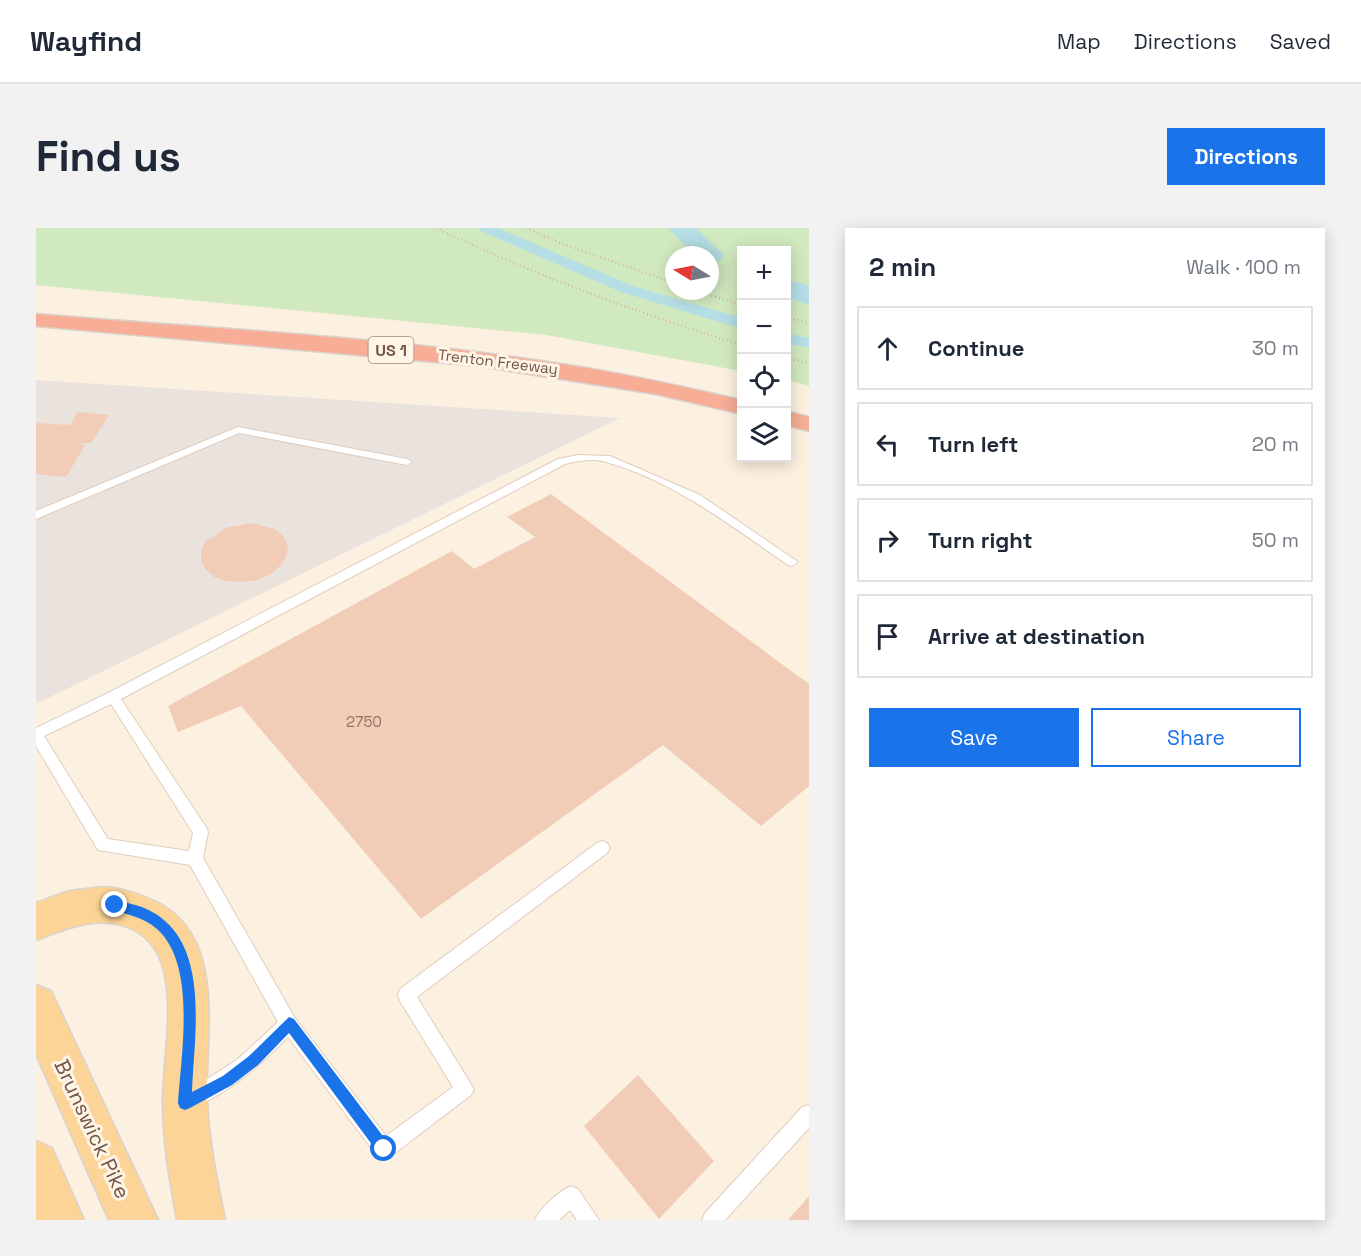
<!DOCTYPE html>
<html lang="en">
<head>
<meta charset="utf-8">
<style>
	body { margin:0; font-family:"Space Grotesk",sans-serif; background:#f2f2f3; color:#1f2937 }
	.controls { position:absolute; right:18px; top:18px; display:grid; overflow:hidden; border-radius:0px; box-shadow:0 3px 15px #0003 }
	.controls button { width:54px; height:54px; display:grid; place-items:center; padding:0; border:0; border-bottom:2px solid #e0e1e3; background:#fff; color:#1f2937; font:30px sans-serif }
	.compass { position:absolute; left:629px; top:18px; width:54px; height:54px; border-radius:50%; background:#fff; box-shadow:0 3px 15px #0003; rotate:280deg }
	.stop { position:absolute; width:18px; height:18px; margin:-14px; border:4px solid #1a73e8; border-radius:50%; background:#fff }
	.stop.end { background:#1a73e8; border-color:#fff; box-shadow:0 2px 6px #0008 }
	.list { margin:0; padding:0; list-style:none }
	h2 { display:flex; justify-content:space-between; align-items:center; height:78px; margin:0; padding:0 24px; font-size:26px }
	h2 small { font-size:20px; font-weight:400; color:#747a83 }
	.list li { display:grid; grid-template-columns:39px 1fr auto; gap:18px; align-items:center; box-sizing:border-box; height:84px; margin:0 12px 12px; padding:0 12px; border:2px solid #e0e1e3; border-radius:0px }
	.list b { display:block; font-size:22px; white-space:nowrap }
	.list em { font-size:20px; font-style:normal; color:#747a83 }
	.actions { display:flex; gap:12px; padding:18px 24px }
	.actions a { flex:1; padding:14px 0; border:2px solid #1a73e8; border-radius:0px; text-align:center; font-size:21px; color:#1a73e8 }
	.actions .main { background:#1a73e8; color:#fff }
	.icon { flex:none; width:33px; height:33px; fill:none; stroke:currentColor; stroke-width:2; stroke-linecap:round; stroke-linejoin:round }
	.map { position:relative; flex:none; width:773px; height:992px; overflow:hidden; border-radius:0px }
	header { display:flex; align-items:center; gap:36px; box-sizing:border-box; height:84px; padding:0 30px; background:#fff; border-bottom:2px solid #e0e1e3 }
	header strong { font-size:28px }
	nav { display:flex; gap:33px; margin-inline-start:auto; font-size:21px }
	.intro { display:flex; align-items:center; justify-content:space-between; box-sizing:border-box; height:144px; padding:0 36px }
	h1 { margin:0; font-size:42px }
	.button { padding:15px 27px; border-radius:0px; background:#1a73e8; color:#fff; font-size:21px; font-weight:700 }
	main { display:flex; gap:36px; padding:0 36px }
	aside { flex:1; background:#fff; border-radius:0px; box-shadow:0 3px 15px #0003 }
	.map>svg:first-child { display:block }
	.industrial { fill:#eae2dc }
	.green { fill:#d1e9bf; fill-rule:evenodd }
	.lines { fill:none; stroke-linecap:round; stroke-linejoin:round }
	.canal { fill:#b5dfe5; fill-rule:evenodd }
	.river { fill:#b5dfe5; fill-rule:evenodd }
	.building { fill:#f1cdb7 }
	.service-casing { stroke:#e0ccbc; stroke-width:2 }
	.primary-casing { stroke:#dad3cf; stroke-width:3 }
	.motorway-casing { stroke:#dad3cf; stroke-width:3 }
	.path { stroke:#d6b19b; stroke-width:2; stroke-dasharray:1 3; stroke-linecap:butt }
	.service { fill:#fff; fill-rule:evenodd }
	.primary { fill:#fcd497; fill-rule:evenodd }
	.motorway { fill:#f7ad96; fill-rule:evenodd }
	.route { fill:#1a73e8 }
	.labels { text-anchor:middle; stroke-width:6; stroke-linejoin:round; paint-order:stroke }
	.far-street-label { font-size:15px; fill:#725647; stroke:#fff5e6 }
	.number-label { font-size:15px; fill:#927463 }
	.shield { fill:#fff5e6; stroke:#9c8677; stroke-width:1.5 }
	.shield-label { font-size:16px; font-weight:bold; fill:#725647 }
	.near-street-label { font-size:21px; fill:#725647; stroke:#fff5e6 }
</style>
</head>
<body>
<header>
<strong>Wayfind</strong>
<nav><a>Map</a><a>Directions</a><a>Saved</a></nav>
</header>
<div class="intro"><h1>Find us</h1><a class="button">Directions</a></div>
<main>
<div class="map">
<svg width="773" height="992" viewBox="0 0 773 992">
	<rect width="100%" height="100%" fill="#fcf1e0"/>
	<polygon class="industrial" points="0,152 584,190 0,476"/>
	<path class="green" d="M0,0H773V158L751,152L750,22H706L705,143L510,107L0,57ZM638,27H674V63H638Z"/>
	<g class="lines">
		<g class="canal">
			<polygon points="443,0 462,0 597,58 706,90 706,101 585,64 445,3"/>
			<polygon points="750,105 773,110 773,120 750,115"/>
		</g>
		<g class="river">
			<polygon points="632,0 660,0 688,27 684,33 674,35 674,27 658,27"/>
			<polygon points="750,51 773,58 773,77 750,69"/>
		</g>
	</g>
	<g class="building">
		<polygon points="42,184 73,187 55,215 47,215 46,217 49,217 30,249 0,246 0,195 34,197"/>
		<polygon points="515,266 773,456 773,558 725,598 627,517 385,691 205,478 142,504 132,478 416,323 438,341 499,309 471,289"/>
		<polygon points="216,295 239,301 247,308 252,317 251,327 245,337 235,346 222,352 206,354 191,353 178,349 169,341 165,333 165,323 169,314 189,300"/>
		<polygon points="602,847 678,933 623,991 548,898"/>
		<polygon points="773,968 773,992 752,992"/>
	</g>
	<g class="lines">
		<g class="service-casing">
			<g id="service">
				<polygon points="202,199 371,231 376,234 371,237 203,205 0,291 0,283"/>
				<path d="M542,227L574,228L664,267L762,334L756,338L752,337C695,298 638,253 570,234C558,230 541,233 529,236L85,471L170,599L172,604L167,630L259,790L350,908L417,859L364,773L362,767L364,761L561,615L566,613L571,615L574,620L571,625L381,769L438,861L435,867L355,928L348,930L341,928L252,809C224,837 193,865 156,880L150,877L147,871L150,865L202,831L242,794L154,637L62,622L0,518V500L72,465L522,231ZM75,476L157,605L153,623L72,611L8,508Z"/>
				<polygon points="773,877 773,900 689,992 666,992 669,985 766,879"/>
				<path d="M535,958L542,961L563,992H541L534,982L523,992H499C505,979 522,964 535,958Z"/>
			</g>
		</g>
		<g class="primary-casing">
			<g id="primary">
				<path d="M68,659C86,660 100,665 116,672C193,705 168,808 171,874C173,914 181,953 189,992H141C134,953 127,914 127,874C126,825 152,726 96,701C64,686 31,700 0,712V675L33,663Z"/>
				<polygon points="0,757 15,763 122,992 73,992 0,826"/>
				<polygon points="0,913 16,920 48,992 0,992"/>
			</g>
		</g>
		<g class="motorway-casing">
			<g id="motorway">
				<path d="M0,86C177,101 356,109 532,137C591,146 648,159 706,172V186L619,166L443,138L0,98Z"/>
				<polygon points="750,183 773,189 773,203 750,197"/>
			</g>
		</g>
		<g class="path">
			<path d="M400,0C499,47 601,85 706,117"/>
			<polyline points="490,0 524,15 638,55"/>
			<polyline points="660,63 706,77"/>
			<polyline points="750,89 773,95"/>
			<polyline points="750,130 773,135"/>
		</g>
		<use href="#service" class="service"/>
		<use href="#primary" class="primary"/>
		<use href="#motorway" class="motorway"/>
	</g>
	<path class="route" d="M79,672C88,674 97,676 106,679C177,707 158,804 156,864L187,848L213,828L253,789L258,791L353,916L355,921L353,926L348,928L343,926L253,805L222,837L196,857L154,880L149,882L144,880L142,875C145,826 161,737 121,701C108,689 91,687 75,681L73,677Z"/>
	<g class="labels">
		<g class="far-street-label">
			<text transform="translate(462 134) rotate(7)" y="5">Trenton Freeway</text>
		</g>
		<g class="number-label">
			<text x="328" y="499">2750</text>
		</g>
		<rect class="shield" x="332.5" y="109" width="45" height="26" rx="4.5"/>
		<g class="shield-label">
			<text x="355" y="128">US 1</text>
		</g>
		<g class="near-street-label">
			<text transform="translate(56 901) rotate(65)" y="7">Brunswick Pike</text>
		</g>
	</g>
</svg>
<div class="controls">
<button>+</button>
<button>−</button>
<button><svg class="icon" aria-label="locate" viewBox="0 0 24 24"><circle cx="12" cy="12" r="6"/><path d="M12 2v4M12 18v4M2 12h4M18 12h4"/></svg></button>
<button><svg class="icon" aria-label="layers" viewBox="0 0 24 24"><path d="M12 4l9 5-9 5-9-5zM3 14l9 5 9-5"/></svg></button>
</div>
<svg class="compass" viewBox="-18 -18 36 36"><path d="M0-13l5 13h-10z" fill="#e53935"/><path d="M0 13l5-13h-10z" fill="#747a83"/></svg>
<div class="stop" style="left:348px;top:921px"></div>
<div class="stop end" style="left:79px;top:677px"></div>
</div>
<aside>
<h2>2 min<small>Walk · 100 m</small></h2>
<ul class="list">
<li><svg class="icon" aria-label="ahead" viewBox="0 0 24 24"><path d="M12 20V5M6 11l6-6 6 6"/></svg><div><b>Continue</b></div><em>30 m</em></li>
<li><svg class="icon" aria-label="left" viewBox="0 0 24 24"><path d="M17 20v-9H6M10 6l-5 5 5 5"/></svg><div><b>Turn left</b></div><em>20 m</em></li>
<li><svg class="icon" aria-label="right" viewBox="0 0 24 24"><path d="M7 20v-9h11M14 6l5 5-5 5"/></svg><div><b>Turn right</b></div><em>50 m</em></li>
<li><svg class="icon" aria-label="arrive" viewBox="0 0 24 24"><path d="M6 21V4h12l-3 4 3 4H6"/></svg><div><b>Arrive at destination</b></div></li>
</ul>
<div class="actions"><a class="main">Save</a><a>Share</a></div>
</aside>
</main>
</body>
</html>
